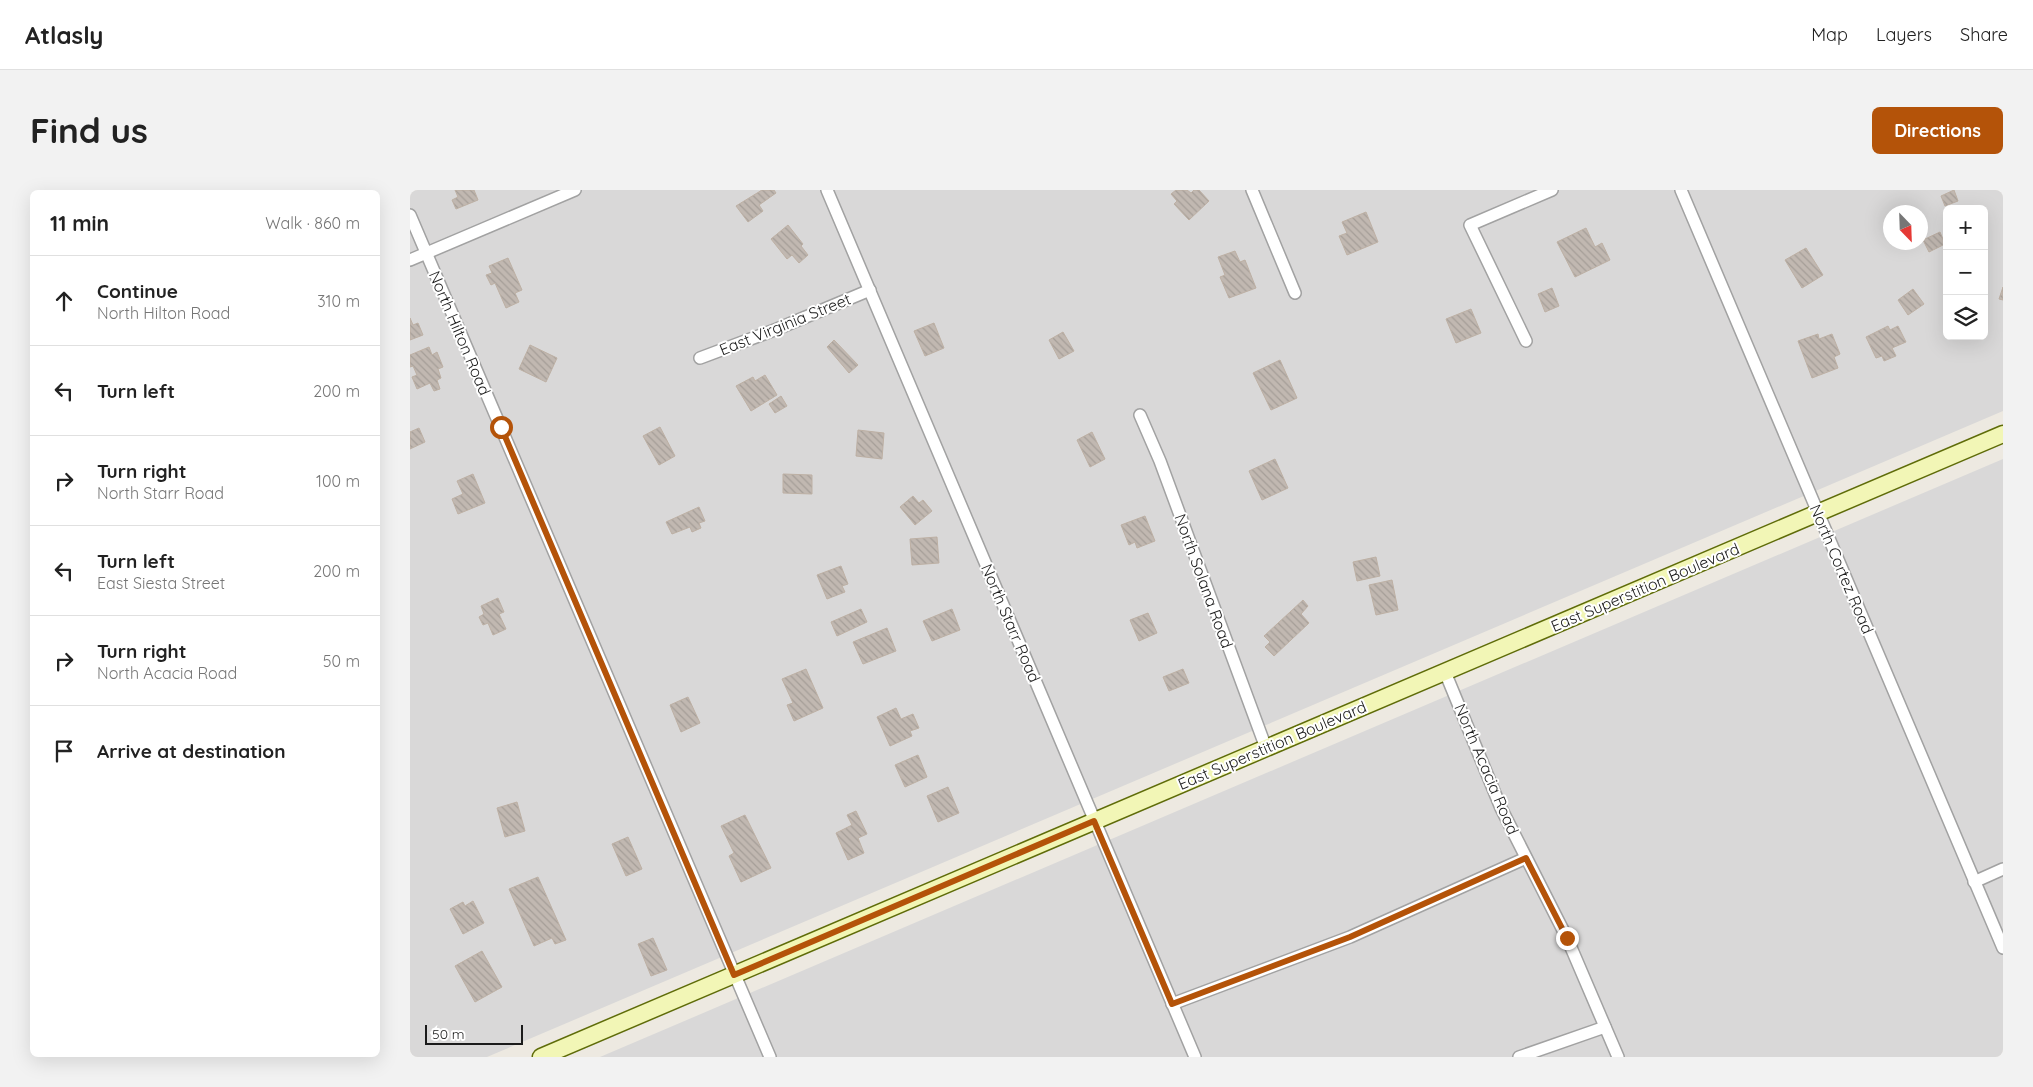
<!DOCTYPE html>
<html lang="en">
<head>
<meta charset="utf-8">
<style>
	body { margin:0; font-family:Quicksand,sans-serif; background:#f2f2f2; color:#222 }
	.controls { position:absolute; right:15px; top:15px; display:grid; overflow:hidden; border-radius:8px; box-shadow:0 5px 20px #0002 }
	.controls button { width:45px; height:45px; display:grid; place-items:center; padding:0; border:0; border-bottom:1px solid #e0e0e0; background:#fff; color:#222; font:25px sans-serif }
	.compass { position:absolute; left:1473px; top:15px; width:45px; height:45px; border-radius:50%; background:#fff; box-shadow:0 5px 20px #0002; rotate:157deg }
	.scale { position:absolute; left:15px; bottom:12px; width:98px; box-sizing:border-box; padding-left:5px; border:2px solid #1b1b1b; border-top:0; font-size:14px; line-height:18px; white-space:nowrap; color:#1b1b1b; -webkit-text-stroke:4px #fff; paint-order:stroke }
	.stop { position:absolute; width:15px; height:15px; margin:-11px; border:4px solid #b45309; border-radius:50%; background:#fff }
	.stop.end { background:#b45309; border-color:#fff; box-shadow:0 1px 5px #0008 }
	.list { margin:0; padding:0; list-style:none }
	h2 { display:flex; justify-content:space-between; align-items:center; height:65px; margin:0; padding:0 20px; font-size:21px }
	h2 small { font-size:16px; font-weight:400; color:#767676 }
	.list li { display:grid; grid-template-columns:32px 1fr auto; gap:15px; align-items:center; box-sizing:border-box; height:90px; padding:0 20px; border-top:1px solid #e0e0e0 }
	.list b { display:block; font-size:19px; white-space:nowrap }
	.list p { margin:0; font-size:16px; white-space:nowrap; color:#767676 }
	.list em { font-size:16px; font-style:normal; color:#767676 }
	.icon { flex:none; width:28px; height:28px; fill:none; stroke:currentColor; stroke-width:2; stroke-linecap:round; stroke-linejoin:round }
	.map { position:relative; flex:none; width:1593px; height:867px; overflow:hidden; border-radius:8px }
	header { display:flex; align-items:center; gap:30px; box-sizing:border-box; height:70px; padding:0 25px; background:#fff; border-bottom:1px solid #e0e0e0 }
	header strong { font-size:24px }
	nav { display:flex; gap:28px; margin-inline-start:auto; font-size:18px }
	.intro { display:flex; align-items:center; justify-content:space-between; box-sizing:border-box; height:120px; padding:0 30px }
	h1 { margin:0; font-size:35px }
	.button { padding:12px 22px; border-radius:8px; background:#b45309; color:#fff; font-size:18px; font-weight:700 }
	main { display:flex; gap:30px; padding:0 30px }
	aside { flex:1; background:#fff; border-radius:8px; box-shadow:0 5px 20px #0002 }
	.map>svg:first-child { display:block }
	.residential { fill:#d9d8d8; fill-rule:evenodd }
	.building { fill:url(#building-back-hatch); stroke:#bdb0a4 }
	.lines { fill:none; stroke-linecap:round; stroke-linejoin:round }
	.street-casing { stroke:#a2a2a2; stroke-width:14 }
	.secondary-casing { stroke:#5f6c09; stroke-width:19 }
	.street { stroke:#fff; stroke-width:11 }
	.secondary { stroke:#f2f6b6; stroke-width:16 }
	.route { stroke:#b45309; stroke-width:6 }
	.labels { text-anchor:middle; stroke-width:4; stroke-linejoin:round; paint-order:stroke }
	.street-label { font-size:16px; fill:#1b1b1b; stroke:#fff }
</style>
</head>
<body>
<header>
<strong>Atlasly</strong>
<nav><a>Map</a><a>Layers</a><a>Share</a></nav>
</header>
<div class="intro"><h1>Find us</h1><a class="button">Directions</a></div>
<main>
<aside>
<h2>11 min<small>Walk · 860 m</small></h2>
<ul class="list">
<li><svg class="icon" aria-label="ahead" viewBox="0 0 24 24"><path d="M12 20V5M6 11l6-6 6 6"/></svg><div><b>Continue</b><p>North Hilton Road</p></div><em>310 m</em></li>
<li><svg class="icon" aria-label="left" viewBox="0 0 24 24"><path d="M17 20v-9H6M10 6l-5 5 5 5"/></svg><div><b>Turn left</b></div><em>200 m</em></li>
<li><svg class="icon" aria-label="right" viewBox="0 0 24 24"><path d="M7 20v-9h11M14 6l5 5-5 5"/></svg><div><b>Turn right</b><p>North Starr Road</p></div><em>100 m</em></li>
<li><svg class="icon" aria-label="left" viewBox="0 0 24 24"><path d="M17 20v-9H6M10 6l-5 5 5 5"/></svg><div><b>Turn left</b><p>East Siesta Street</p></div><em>200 m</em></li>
<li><svg class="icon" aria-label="right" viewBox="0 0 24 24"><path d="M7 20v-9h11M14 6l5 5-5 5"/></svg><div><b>Turn right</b><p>North Acacia Road</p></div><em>50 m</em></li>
<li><svg class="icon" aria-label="arrive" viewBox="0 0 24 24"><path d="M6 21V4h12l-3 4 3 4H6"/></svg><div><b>Arrive at destination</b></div></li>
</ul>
</aside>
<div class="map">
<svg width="1593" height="867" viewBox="0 0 1593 867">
	<defs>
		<pattern id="building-back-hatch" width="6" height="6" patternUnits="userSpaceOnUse" patternTransform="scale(1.25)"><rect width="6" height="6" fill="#c1b8b1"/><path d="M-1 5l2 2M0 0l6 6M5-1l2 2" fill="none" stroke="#a59e98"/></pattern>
	</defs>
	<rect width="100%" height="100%" fill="#ede9e1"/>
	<g class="residential">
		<path d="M0,0H1593V221L77,867H0ZM1537,19H1574V146H1537ZM1480,22H1510V52H1480Z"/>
		<polygon points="1593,269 1593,867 190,867"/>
	</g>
	<g class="building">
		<polygon points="45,0 64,0 68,10 46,19 42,10 48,7"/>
		<polygon points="352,0 364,0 366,3 349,15 353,21 338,32 326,16"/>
		<polygon points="766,0 777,0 781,3 784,0 789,0 799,11 779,30 764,14 767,11 761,4"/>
		<polygon points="1544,0 1548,11 1535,16 1531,6"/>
		<polygon points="956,22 968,52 937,65 929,46 937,43 932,32"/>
		<polygon points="378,35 393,54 391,56 398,65 389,73 382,65 377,69 361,49"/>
		<polygon points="1176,38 1185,57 1192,53 1200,70 1165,87 1147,52"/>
		<polygon points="1530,42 1535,54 1519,62 1513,50"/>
		<polygon points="1396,58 1413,85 1392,98 1375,70"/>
		<polygon points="825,61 830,72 835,70 846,98 819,108 810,87 815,85 808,67"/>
		<polygon points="98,68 112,100 105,103 109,112 96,118 85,93 81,95 76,85 82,83 79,76"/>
		<polygon points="1593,97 1593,110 1589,109"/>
		<polygon points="1142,98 1149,116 1135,122 1128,104"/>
		<polygon points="1503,99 1514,114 1498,125 1488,110"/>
		<polygon points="1061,119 1071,143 1046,153 1036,129"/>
		<polygon points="0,128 3,135 8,133 13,145 0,150"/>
		<polygon points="524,133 534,158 515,166 504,141"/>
		<polygon points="1478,136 1480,140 1488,136 1496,152 1482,158 1486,166 1474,171 1472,166 1466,168 1456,147"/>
		<polygon points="653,142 664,161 649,169 639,150"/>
		<polygon points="1408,144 1409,149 1422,144 1430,164 1424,167 1428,178 1402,188 1388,151"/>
		<polygon points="424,150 448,175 439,183 417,157"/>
		<polygon points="120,155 147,168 136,192 109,179"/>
		<polygon points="19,157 22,165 27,162 33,177 28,179 31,188 27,190 30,199 24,201 20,193 7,199 2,187 7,185 3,176 0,177 0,165"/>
		<polygon points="870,170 887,208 861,220 843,183"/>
		<polygon points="355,185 367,205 341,221 326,196 343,187 345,191"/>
		<polygon points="371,206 377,216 365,223 359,214"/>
		<polygon points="250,237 265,266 249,275 233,246"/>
		<polygon points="9,238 15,252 0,259 0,242"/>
		<polygon points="448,240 474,243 472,269 446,266"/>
		<polygon points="682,242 695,269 680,277 667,250"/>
		<polygon points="865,269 878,298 852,310 839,281"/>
		<polygon points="63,284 75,313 48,324 42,309 53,304 47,291"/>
		<polygon points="373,284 402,285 402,304 373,303"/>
		<polygon points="503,306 509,313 513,310 522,321 505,335 490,317"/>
		<polygon points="289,317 295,331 289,333 291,338 282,342 280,337 262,344 256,332"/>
		<polygon points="735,326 745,351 727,358 725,352 719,355 711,335"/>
		<polygon points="527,347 529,373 502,375 500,349"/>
		<polygon points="966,367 970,386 947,391 943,372"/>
		<polygon points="431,376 438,394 432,396 435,402 417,409 407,385"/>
		<polygon points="982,390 988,420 966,425 959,395"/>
		<polygon points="88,408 94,422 89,424 96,439 83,445 78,433 73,435 69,427 74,424 71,416"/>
		<polygon points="893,410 898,416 891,424 899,433 864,466 855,457 860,452 854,446"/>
		<polygon points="451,419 457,432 427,446 421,432"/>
		<polygon points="542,419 550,440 522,451 513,431"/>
		<polygon points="738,423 747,443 729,451 720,430"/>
		<polygon points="477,438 486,461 453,474 443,452"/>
		<polygon points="396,479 413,518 384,531 377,515 383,513 372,489"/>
		<polygon points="773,479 779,493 759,501 753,487"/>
		<polygon points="278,507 290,533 271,542 260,515"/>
		<polygon points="486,518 491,529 503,524 509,538 500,541 502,546 480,556 467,527"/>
		<polygon points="508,565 517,587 495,597 485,575"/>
		<polygon points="538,597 549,623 528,632 517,606"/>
		<polygon points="107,612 115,641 95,647 87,618"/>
		<polygon points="446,621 457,644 448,648 454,663 438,670 426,643 442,635 437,625"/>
		<polygon points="335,625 361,678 331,692 319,666 324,663 311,636"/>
		<polygon points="218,647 232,679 216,686 202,654"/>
		<polygon points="128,687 156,750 145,754 142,748 124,756 99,699"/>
		<polygon points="63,711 74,733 53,744 40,719 53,712 55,716"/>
		<polygon points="243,748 257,780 241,786 228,754"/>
		<polygon points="72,761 92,797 65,812 45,776"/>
	</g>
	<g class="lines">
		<g class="street-casing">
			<g id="street">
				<polyline points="417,0 785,867"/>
				<polyline points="842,0 885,103"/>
				<polyline points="1271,0 1593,758"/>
				<polyline points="0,25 360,867"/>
				<polyline points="0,70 165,0"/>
				<polyline points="1116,151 1060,35 1142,0"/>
				<polyline points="290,168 367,139 460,100"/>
				<polyline points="730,225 750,271 856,558"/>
				<polyline points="1035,482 1091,618 1157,748 1208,867"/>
				<polyline points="1564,692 1593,679"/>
				<polyline points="762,814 940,747 1116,668"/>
				<polyline points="1109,867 1195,837"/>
			</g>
		</g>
		<g class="secondary-casing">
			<polyline id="secondary" points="131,867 1593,244"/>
		</g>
		<use href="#street" class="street"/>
		<use href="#secondary" class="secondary"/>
	</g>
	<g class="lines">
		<polyline class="route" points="91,237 324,785 684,631 762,814 940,747 1116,668 1157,748"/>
	</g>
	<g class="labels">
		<g class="street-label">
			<text transform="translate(375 134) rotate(-22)" y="6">East Virginia Street</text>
			<text transform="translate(50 143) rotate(67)" y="6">North Hilton Road</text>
			<text transform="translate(1432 379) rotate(67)" y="6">North Cortez Road</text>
			<text transform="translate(794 391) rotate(70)" y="6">North Solana Road</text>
			<text transform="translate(1235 397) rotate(-23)" y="6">East Superstition Boulevard</text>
			<text transform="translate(601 433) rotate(67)" y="6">North Starr Road</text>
			<text transform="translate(862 555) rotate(-23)" y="6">East Superstition Boulevard</text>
			<text transform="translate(1077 579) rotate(67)" y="6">North Acacia Road</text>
		</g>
	</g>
</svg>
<div class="controls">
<button>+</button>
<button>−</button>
<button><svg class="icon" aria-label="layers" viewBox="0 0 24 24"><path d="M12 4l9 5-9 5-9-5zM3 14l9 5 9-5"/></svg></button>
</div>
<svg class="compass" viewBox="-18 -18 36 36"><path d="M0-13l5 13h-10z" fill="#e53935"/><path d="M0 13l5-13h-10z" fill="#767676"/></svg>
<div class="scale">50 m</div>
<div class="stop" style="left:91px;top:237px"></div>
<div class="stop end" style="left:1157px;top:748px"></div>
</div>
</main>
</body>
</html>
